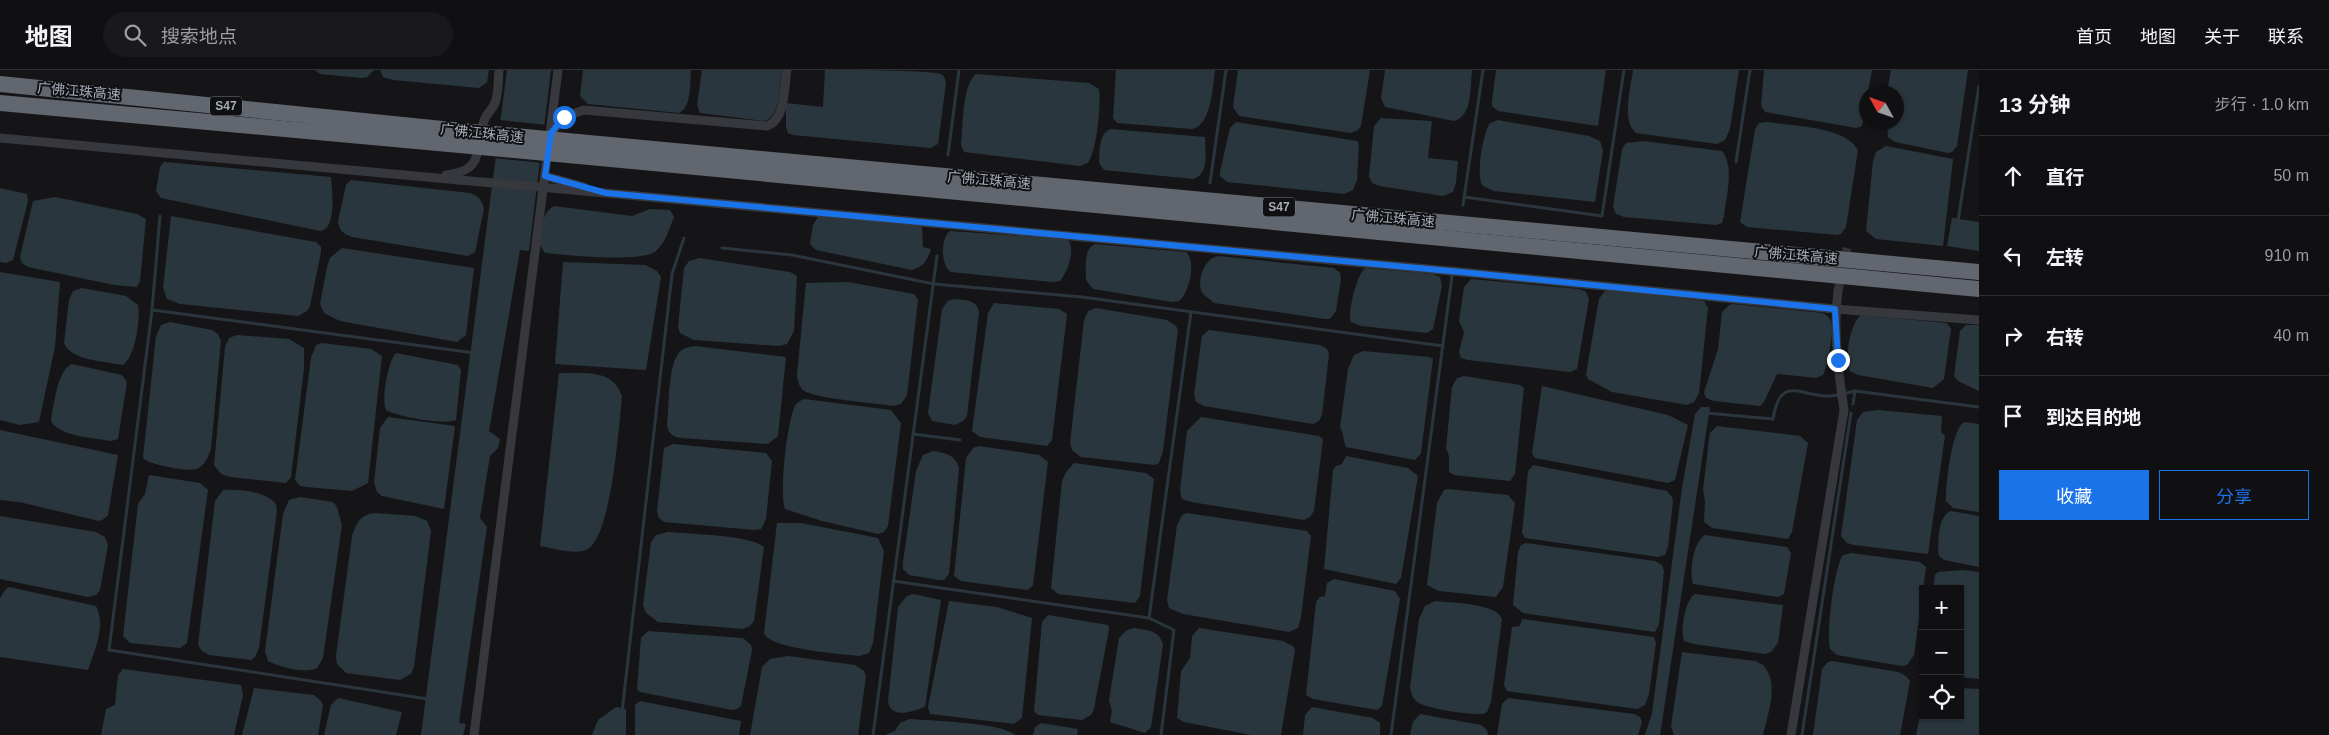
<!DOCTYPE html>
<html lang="zh">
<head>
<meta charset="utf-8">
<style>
	body { margin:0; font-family:Helvetica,"Noto Sans SC",sans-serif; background:#19191b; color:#f1f3f6 }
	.controls { position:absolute; right:15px; bottom:15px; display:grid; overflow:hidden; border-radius:0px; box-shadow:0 1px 4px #0004 }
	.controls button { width:45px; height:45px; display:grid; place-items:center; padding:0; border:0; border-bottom:1px solid #303032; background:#101012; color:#f1f3f6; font:25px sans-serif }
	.compass { position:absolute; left:1859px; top:15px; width:45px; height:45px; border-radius:50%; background:#101012; box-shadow:0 1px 4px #0004; rotate:310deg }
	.stop { position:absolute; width:15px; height:15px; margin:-11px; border:4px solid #1a73e8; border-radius:50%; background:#fff }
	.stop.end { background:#1a73e8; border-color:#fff; box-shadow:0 1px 5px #0008 }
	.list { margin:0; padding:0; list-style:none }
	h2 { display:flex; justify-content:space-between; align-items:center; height:65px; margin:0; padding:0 20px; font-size:21px }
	h2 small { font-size:16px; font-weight:400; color:#9c9d9f }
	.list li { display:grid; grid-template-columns:32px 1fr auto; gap:15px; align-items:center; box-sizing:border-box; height:80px; padding:0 20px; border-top:1px solid #303032 }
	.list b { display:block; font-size:19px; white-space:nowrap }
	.list em { font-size:16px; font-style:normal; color:#9c9d9f }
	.actions { display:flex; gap:10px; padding:15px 20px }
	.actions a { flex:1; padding:11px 0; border:1px solid #1a73e8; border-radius:0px; text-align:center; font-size:18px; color:#1a73e8 }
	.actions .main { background:#1a73e8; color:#fff }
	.icon { flex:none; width:28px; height:28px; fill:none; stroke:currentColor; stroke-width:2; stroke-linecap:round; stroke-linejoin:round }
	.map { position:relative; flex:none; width:1979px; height:665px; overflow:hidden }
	header { display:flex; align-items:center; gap:30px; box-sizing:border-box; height:70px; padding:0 25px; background:#101012; border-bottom:1px solid #303032 }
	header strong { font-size:24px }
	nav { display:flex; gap:28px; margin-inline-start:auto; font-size:18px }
	.search { width:350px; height:45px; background:#19191b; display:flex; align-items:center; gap:12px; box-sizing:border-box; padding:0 18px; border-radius:28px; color:#9c9d9f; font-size:19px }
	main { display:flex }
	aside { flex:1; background:#101012 }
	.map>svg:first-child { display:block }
	.water { fill:#2a363d }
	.pier { fill:#151518 }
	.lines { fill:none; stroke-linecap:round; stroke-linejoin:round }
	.stream { stroke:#2a363d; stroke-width:3 }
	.minor-tunnel { stroke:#323338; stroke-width:9; stroke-dasharray:9 4.5; stroke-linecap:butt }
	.minor { stroke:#36383d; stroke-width:9 }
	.motorway { stroke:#61666f; stroke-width:16 }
	.minor-bridge { stroke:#36383d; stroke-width:9 }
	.motorway-bridge { stroke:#61666f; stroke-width:16 }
	.route { stroke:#1a73e8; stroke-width:6 }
	.labels { text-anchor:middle; stroke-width:4; stroke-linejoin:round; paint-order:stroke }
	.shield { fill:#101013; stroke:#797e87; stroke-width:1 }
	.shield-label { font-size:12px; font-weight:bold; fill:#a6adb9 }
	.street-label { font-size:14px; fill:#a6adb9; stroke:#101013 }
</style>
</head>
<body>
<header>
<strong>地图</strong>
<div class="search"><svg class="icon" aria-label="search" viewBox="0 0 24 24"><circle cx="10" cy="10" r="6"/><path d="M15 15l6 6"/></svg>搜索地点</div>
<nav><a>首页</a><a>地图</a><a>关于</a><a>联系</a></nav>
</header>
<main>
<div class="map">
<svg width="1979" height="665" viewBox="0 0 1979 665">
	<rect width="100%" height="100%" fill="#151518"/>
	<g class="water">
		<polygon points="315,0 374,0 367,7 362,8 320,4"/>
		<polygon points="380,0 489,0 487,12 479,18 393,10 383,7"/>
		<polygon points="507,0 551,0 529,181 520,180 489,361 500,369 498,378 490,386 480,448 487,457 459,653 466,654 463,665 421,665"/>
		<path d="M583,0H691C690,12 692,37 679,43L588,34L580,26Z"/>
		<path d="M702,0H782C780,14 781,46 765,51L700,43L697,35Z"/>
		<path d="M825,0C843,0 930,0 941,4C945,6 945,9 946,13L938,74L930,78L793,65L788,63L786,57V33L823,37Z"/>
		<path d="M1116,0H1215C1213,16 1211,56 1192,59L1117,53L1113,48Z"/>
		<polygon points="1238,0 1370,0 1361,56 1358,60 1351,63 1239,46 1233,37"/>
		<path d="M1385,0H1472C1470,16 1473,46 1454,51L1385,37L1381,28Z"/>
		<polygon points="1496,0 1606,0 1598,56 1498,41 1492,36 1492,31"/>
		<path d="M1633,0H1739L1730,59L1725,70L1717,74L1636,63C1621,50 1631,17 1633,0Z"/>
		<polygon points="1764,0 1872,0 1862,56 1856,58 1765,42 1761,36"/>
		<polygon points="1891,0 1968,0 1957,76 1952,82 1948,83 1895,72 1888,67 1887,53 1896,52 1896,22 1887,22"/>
		<path d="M976,4L1089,13L1099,19C1101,35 1097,79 1088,93L1080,96L964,82L961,75C963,58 962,14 976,4Z"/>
		<polygon points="1381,48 1432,51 1428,88 1458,91 1456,113 1453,122 1443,126 1380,116 1372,113 1369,106 1374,56"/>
		<path d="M1498,50L1589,66L1600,71L1603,80L1595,132L1494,121L1483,116C1475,107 1483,63 1490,53Z"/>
		<polygon points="1236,52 1357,71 1359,74 1357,110 1353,120 1344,124 1227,112 1220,106 1220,102 1230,58"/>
		<path d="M1767,52C1793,56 1845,56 1858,80L1846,157L1841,164L1837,165L1747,157L1740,152L1755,59L1759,53Z"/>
		<path d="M1110,59L1205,67C1205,80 1210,105 1193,109L1104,100L1099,93C1100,82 1098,65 1110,59Z"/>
		<path d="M1643,71L1722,81C1735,97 1726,127 1724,146L1722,153L1716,155L1624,147L1616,144L1613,137L1622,79L1626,73Z"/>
		<polygon points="1886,76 1953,89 1943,176 1876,169 1866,161 1873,91 1876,82"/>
		<path d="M164,92L331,107C332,120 337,160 320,161L161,128L156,121L160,97Z"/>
		<path d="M351,110L470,123C478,126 482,130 484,139L475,182L468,186L352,167C344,164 339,161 338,151L346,115Z"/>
		<polygon points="0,118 27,124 28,131 13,190 6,193 0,192"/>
		<polygon points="55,127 137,144 146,149 140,211 137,217 114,215 28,197 22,193 20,187 33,131"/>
		<path d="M554,136L632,146L650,139L670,140L674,147C669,159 666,172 656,181C642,193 566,185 545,183L540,175C542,161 540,144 554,136Z"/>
		<polygon points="171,146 316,172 321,177 321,182 310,236 307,241 298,246 180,234 167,229 163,218"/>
		<path d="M823,146L922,156L923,177L931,179C927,191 924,196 912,200L816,180L810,174L813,155L818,147Z"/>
		<polygon points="1952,148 1979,152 1979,181 1947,176"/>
		<path d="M950,161L1065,169L1069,171C1075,183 1067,202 1060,211L1052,212L951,202C941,196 940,169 950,161Z"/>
		<path d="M1095,174L1186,182C1197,191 1189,223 1179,231L1172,232L1093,219L1086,210C1086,199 1083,179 1095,174Z"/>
		<polygon points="342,178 474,198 466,265 457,272 340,251 324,243 320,234 327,197 330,188"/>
		<path d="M1218,186L1334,198L1340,203L1341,209L1336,241L1330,249H1325L1214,233C1210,229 1204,226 1202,222C1196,211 1205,188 1218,186Z"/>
		<polygon points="700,188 790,202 797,206 794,261 787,274 779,276 694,270 680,263 678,257 684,198 689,191"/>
		<polygon points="563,192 645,195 657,201 661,207 646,300 555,294"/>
		<path d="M1365,198L1433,204L1440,207L1442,216L1433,259L1427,263L1361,256L1351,252C1347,243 1357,204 1365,198Z"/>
		<polygon points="0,202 60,212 55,277 39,352 20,355 0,350"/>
		<polygon points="1471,209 1579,219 1586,222 1589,229 1577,299 1570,302 1468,290 1461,288 1459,282 1464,262 1459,251 1464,217"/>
		<path d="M848,212L914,224L918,230L907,325L901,334L894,336C877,333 811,329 802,319C798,314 797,309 797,304L806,213Z"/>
		<path d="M82,218L126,226L138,235C141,247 135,290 122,295C105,291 71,291 64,273L69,230L73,221Z"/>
		<polygon points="1610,220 1704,231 1708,238 1699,323 1694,332 1687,335 1612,322 1588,309 1586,304 1599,229 1604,222"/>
		<path d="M954,229C964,230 977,229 979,242L967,346L963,351L955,355L932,351L928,343L942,239L948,231Z"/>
		<polygon points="994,233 1059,239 1067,244 1052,370 1047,376 980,367 972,361 988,243"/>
		<path d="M1733,234L1822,243C1826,245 1830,247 1831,252C1834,260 1828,297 1823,305L1816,308L1777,304L1764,332L1760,336L1714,331L1706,328L1704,322L1718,279L1722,242L1729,235Z"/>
		<polygon points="1096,238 1167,250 1176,256 1178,260 1163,381 1159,393 1155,395 1081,387 1072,380 1070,373 1084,250 1088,241"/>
		<path d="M1861,245L1947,253L1951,259L1944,309L1933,318L1858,305L1850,301C1844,289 1850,253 1861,245Z"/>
		<path d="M170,252L212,260L218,264L221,271L211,379C208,387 205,395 197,399C189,402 149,395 143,388L156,266L161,255Z"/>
		<polygon points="1966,255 1979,255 1979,321 1958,311 1954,306 1960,261"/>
		<polygon points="1209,260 1320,275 1327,279 1329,284 1322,345 1319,351 1313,354 1204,336 1196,332 1194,325 1201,272 1202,266"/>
		<polygon points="237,265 289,269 304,278 304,298 291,407 286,413 230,407 221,404 214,395 225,277 229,268"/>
		<polygon points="322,273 371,279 382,286 368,413 352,421 306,417 300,416 295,410 311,288 316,275"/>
		<path d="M695,276L786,287L778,366L768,374L681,368C672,366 669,364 667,356C669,337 668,298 678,284C682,278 688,277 695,276Z"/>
		<path d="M1363,281L1429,287L1433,289L1421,383L1415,390L1346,377C1343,370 1344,364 1340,357L1348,299L1354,285Z"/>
		<path d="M396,283L458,295L461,300L456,350C444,355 397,347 386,340C381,331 388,290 396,283Z"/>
		<path d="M72,294L122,305L127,312L118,369L111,371C96,368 55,366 51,350C54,335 57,300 72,294Z"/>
		<path d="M559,303C585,304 612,298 622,326C619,354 612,469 586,480C573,485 553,478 540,476Z"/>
		<polygon points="1464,306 1520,315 1524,318 1515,404 1510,411 1454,405 1449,402 1449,386 1446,378 1452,317 1457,308"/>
		<polygon points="1542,316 1668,345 1688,355 1675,410 1668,413 1535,388 1532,383"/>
		<path d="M804,329L891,340L901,353L888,456L884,462L878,464L822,451L785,439C779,423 787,351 795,336C797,332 800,331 804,329Z"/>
		<polygon points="1701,337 1710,337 1660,665 1645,665 1652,643 1682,418 1695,344"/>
		<polygon points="1878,340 1942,346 1941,362 1945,366 1928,484 1854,475 1847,473 1841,466 1857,350 1863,342"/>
		<polygon points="388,347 455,356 444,439 382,426 377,422 374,412 380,358"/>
		<polygon points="1201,347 1319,366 1323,369 1314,441 1310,447 1304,450 1191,432 1182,429 1180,421 1187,361"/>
		<path d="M1965,352L1979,354V442L1953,438L1946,431C1945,417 1952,355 1965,352Z"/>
		<polygon points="1717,356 1800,366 1808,373 1792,462 1788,469 1712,458 1704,452 1705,431 1703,420 1709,369 1710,363"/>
		<polygon points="0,360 118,385 108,445 104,449 99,451 19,432 0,430"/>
		<polygon points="673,374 766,383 772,391 766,449 761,459 755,460 664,452 659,448 657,442 664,378"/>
		<polygon points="979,376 1039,385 1048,392 1033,515 1028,520 961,511 954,506 966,388 973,378"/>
		<path d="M933,381C946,383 956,385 959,399L949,504L944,510H939L909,505L903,499V492L916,401L923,385Z"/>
		<polygon points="1346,386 1408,398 1418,406 1401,508 1396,514 1324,499 1333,400 1336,396 1342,394"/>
		<polygon points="1074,393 1146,403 1154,409 1140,526 1135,533 1058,524 1051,518 1062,411 1066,402"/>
		<polygon points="1533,395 1667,421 1672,427 1673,431 1668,477 1665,485 1658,487 1525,468 1522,463 1528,401"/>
		<polygon points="149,405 200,413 208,420 187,573 180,578 130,573 123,566 138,434 145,424"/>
		<polygon points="1448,419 1508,425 1515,433 1503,517 1496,527 1439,521 1427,515 1437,433 1444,420"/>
		<path d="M223,420C239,419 265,421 276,434L277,441L259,578L255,587L251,590L209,585L202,581L198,575L215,431Z"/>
		<path d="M300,427L333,432L337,437L342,455L323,588L317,598C304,604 280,597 268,591L265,581L283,444L289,430Z"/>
		<path d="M1951,441L1979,446V497L1944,490L1939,486C1937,474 1938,445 1951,441Z"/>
		<path d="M375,443L416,446L427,451L431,461L414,597L411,604L400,610L346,603L337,594L336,586L352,466C356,453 361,444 375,443Z"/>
		<polygon points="1187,443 1307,461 1311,466 1301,547 1298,558 1289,562 1183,544 1169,538 1167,530 1177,455 1182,445"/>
		<polygon points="0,446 96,462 105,467 108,475 100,520 96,525 88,527 0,509"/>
		<path d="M777,453H801L878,468L884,481L873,573L869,583L859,586C841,584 769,579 764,563Z"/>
		<path d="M668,462C688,464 751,465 764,477L754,551L750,556L743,559L658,552L646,543L643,535L651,472L656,465Z"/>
		<path d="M1705,465L1787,477L1791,483L1784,524L1778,527L1693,514C1689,502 1693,472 1705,465Z"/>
		<polygon points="1526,473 1655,491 1662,495 1664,501 1659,554 1655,562 1523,543 1513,535 1518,482 1521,475"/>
		<path d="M1851,483L1920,492L1926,497L1914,585L1907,595L1902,596L1837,585L1830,579C1826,563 1834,497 1843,485Z"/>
		<polygon points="1963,500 1979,502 1979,609 1960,607 1960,519 1933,519 1935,505 1938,502"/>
		<polygon points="1334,509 1395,521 1400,529 1382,636 1377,640 1313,629 1306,625 1316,532 1320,527 1325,526 1327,513"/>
		<path d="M9,517L96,536C106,554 95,581 88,600L0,587V528L5,520Z"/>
		<path d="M913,524L941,530L925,637C913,641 892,650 888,632L898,537L907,526Z"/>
		<path d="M1695,524L1783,535L1778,573L1771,582L1765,584L1694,574L1684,571C1680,560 1685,530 1695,524Z"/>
		<polygon points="949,531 997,537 1032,548 1022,648 1014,654 930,644 928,637"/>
		<path d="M1435,531C1451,533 1497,533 1502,549L1491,632L1487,642L1483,644C1471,645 1425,639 1416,631C1412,627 1411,622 1410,617L1419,549L1425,536Z"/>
		<polygon points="1048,545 1108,555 1109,559 1094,639 1091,645 1082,650 1038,645 1034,641 1042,552"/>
		<polygon points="1522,549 1654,567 1656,573 1649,624 1645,635 1637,639 1507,621 1504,615 1512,557 1520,556"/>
		<path d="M1134,558C1146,560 1160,560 1163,575L1151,657L1145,663L1110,652L1112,641L1109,630L1119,568L1127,560Z"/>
		<polygon points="1199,558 1283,571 1293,576 1295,580 1281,665 1251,665 1184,652 1177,648 1181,601 1190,588 1192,566"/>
		<polygon points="648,561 743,568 751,575 752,580 741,636 737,639 732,640 640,622 637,619 641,568"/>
		<path d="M1682,582L1755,591L1763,595C1780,614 1768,643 1763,665H1674L1671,656Z"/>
		<polygon points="788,586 855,595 864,601 866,606 858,665 750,665 762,597 770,589"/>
		<polygon points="1832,591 1898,602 1906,606 1910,611 1900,665 1813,665 1822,599 1828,592"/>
		<polygon points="123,599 241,615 243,625 234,665 101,665 106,639 115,635 118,605"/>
		<polygon points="254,618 314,625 321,631 323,635 318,665 242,665"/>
		<polygon points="1960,618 1979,619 1979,665 1916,665 1923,632 1923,646 1960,646"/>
		<polygon points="338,628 402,642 396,665 324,665 331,635"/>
		<polygon points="1508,628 1634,644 1640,647 1642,652 1638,665 1497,665 1502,634"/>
		<polygon points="640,631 741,651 739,665 635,665 635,635"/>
		<polygon points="616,637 626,639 626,665 592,665 598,650"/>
		<polygon points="1312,637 1373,648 1380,653 1380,665 1303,665 1305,645"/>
		<polygon points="1420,644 1481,655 1487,660 1488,665 1410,665 1413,652"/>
		<path d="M909,649C933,651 998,652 1016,665H885L895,661L900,653Z"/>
		<polygon points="1041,653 1078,659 1077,665 1033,665 1035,657"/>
	</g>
	<polygon class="pier" points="499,50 548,55 543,93 494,88"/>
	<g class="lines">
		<g class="stream">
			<polyline points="948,85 959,0"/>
			<polyline points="1736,92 1750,0"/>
			<polyline points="1210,113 1226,0"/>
			<polyline points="1464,127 1602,146 1624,0"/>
			<polyline points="1463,135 1483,0"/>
			<polyline points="160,146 152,240 109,580 428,629"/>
			<polyline points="1958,151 1979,16"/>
			<polyline points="722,178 792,185 934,214 1082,227 1443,276"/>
			<polyline points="152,240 475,283"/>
			<polyline points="1847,323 1855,321 1979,337"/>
			<polyline points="1853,334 1855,321"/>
			<path d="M1706,343L1773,349C1781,299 1805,332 1838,325"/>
			<polyline points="913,364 960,370"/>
			<polyline points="893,511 1149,548 1174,560 1161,665"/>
			<polyline points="1149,548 1191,242"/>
			<polyline points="622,642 672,204 684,168"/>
			<polyline points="873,665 937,186"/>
			<polyline points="1391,665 1452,206"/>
			<polyline points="1802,665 1851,343"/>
		</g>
		<polyline class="minor-tunnel" points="1838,221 1847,178"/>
		<g class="minor">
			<path d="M552,62L564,47L584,40L767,56C786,50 784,16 787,0"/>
			<polyline points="0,68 459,110"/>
			<path d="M446,105C486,100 474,80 484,51C486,44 491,41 494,35C499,26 498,10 499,0"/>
			<polyline points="545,106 584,117"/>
			<polyline points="573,120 1461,202 1835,239 1979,250"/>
			<polyline points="474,665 558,0"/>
			<path d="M1791,665L1844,340C1838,301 1833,259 1838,221"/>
		</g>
		<g class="motorway">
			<polyline points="0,14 452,60"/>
			<polyline points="0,33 449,74"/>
			<polyline points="578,72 1979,202"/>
			<polyline points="579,86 1979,219"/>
		</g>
		<polyline class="minor-bridge" points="459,110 573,120"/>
		<g class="motorway-bridge">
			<polyline points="452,60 578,72"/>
			<polyline points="449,74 579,86"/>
		</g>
	</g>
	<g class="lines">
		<polyline class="route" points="564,47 551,63 545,106 606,123 1461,202 1835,239 1838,290"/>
	</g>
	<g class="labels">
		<g class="shield">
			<rect x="210" y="26.5" width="32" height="19" rx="4"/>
			<rect x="1263" y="127.5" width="32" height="19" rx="4"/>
		</g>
		<g class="shield-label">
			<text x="226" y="40">S47</text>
			<text x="1279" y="141">S47</text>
		</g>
		<g class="street-label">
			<text transform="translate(79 21) rotate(5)" y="5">广佛江珠高速</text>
			<text transform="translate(482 63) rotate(6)" y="5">广佛江珠高速</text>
			<text transform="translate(989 110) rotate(5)" y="5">广佛江珠高速</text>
			<text transform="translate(1393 148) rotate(5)" y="5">广佛江珠高速</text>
			<text transform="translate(1796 185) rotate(5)" y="5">广佛江珠高速</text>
		</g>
	</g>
</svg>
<div class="controls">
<button>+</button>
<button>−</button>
<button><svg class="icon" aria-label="locate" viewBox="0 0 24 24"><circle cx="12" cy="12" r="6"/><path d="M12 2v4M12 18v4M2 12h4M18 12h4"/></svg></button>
</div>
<svg class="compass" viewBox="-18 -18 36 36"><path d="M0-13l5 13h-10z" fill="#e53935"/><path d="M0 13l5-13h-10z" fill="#9c9d9f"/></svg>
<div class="stop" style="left:564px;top:47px"></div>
<div class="stop end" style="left:1838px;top:290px"></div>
</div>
<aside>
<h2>13 分钟<small>步行 · 1.0 km</small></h2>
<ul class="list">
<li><svg class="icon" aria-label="ahead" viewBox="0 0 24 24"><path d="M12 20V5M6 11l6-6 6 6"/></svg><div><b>直行</b></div><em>50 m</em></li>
<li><svg class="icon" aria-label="left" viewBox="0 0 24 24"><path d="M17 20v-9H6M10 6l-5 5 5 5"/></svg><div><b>左转</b></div><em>910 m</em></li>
<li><svg class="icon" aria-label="right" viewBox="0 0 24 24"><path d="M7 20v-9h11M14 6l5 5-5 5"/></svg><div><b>右转</b></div><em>40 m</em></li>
<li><svg class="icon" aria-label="arrive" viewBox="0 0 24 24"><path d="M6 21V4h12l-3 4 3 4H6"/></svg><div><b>到达目的地</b></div></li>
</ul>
<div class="actions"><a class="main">收藏</a><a>分享</a></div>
</aside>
</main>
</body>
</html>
